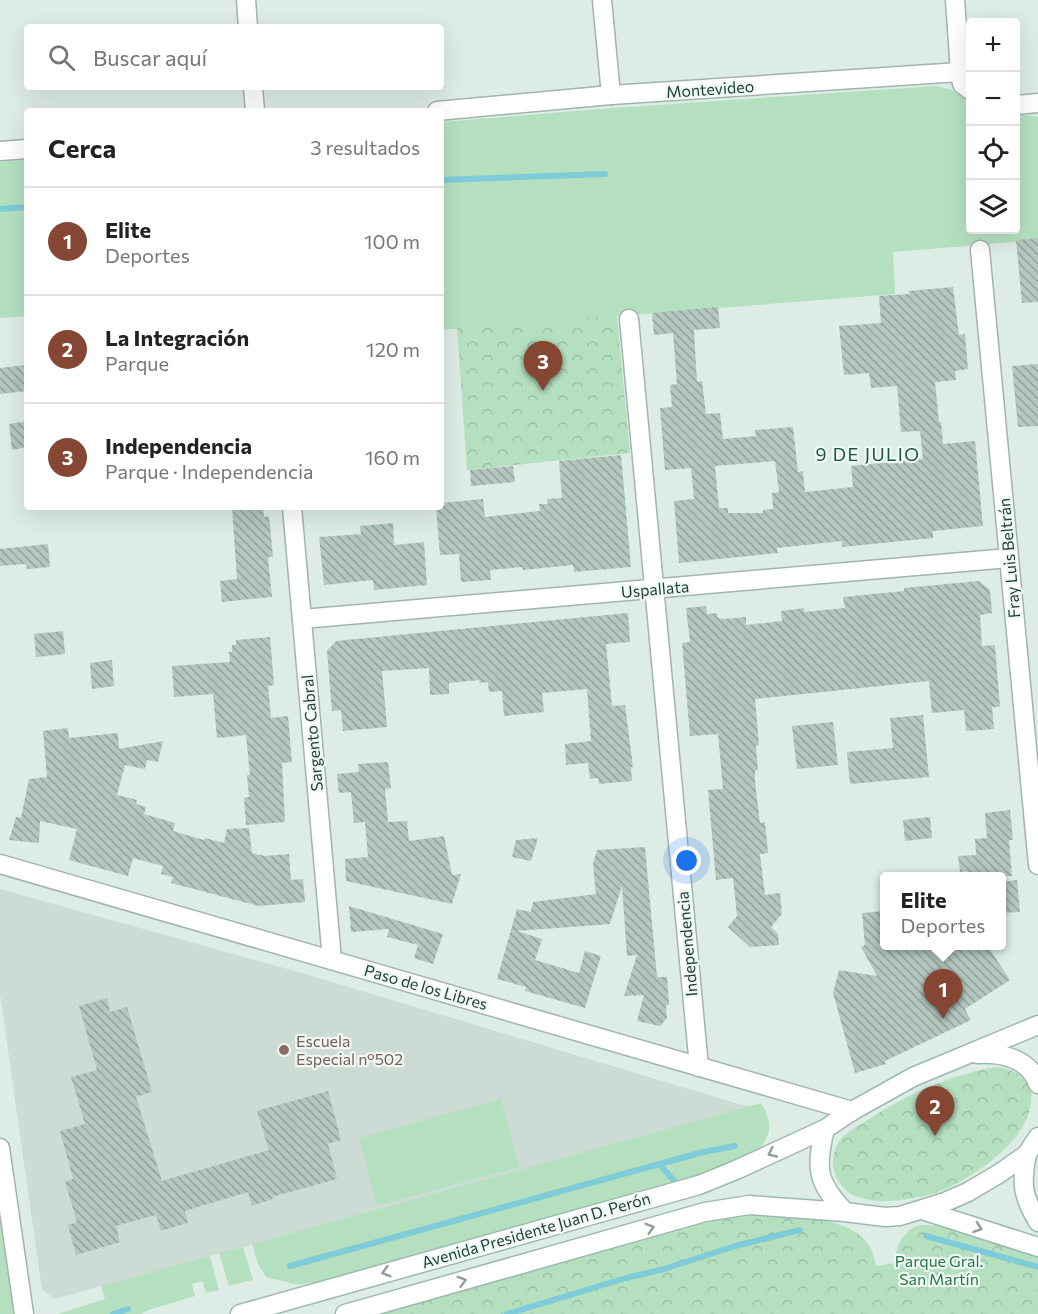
<!DOCTYPE html>
<html lang="es">
<head>
<meta charset="utf-8">
<style>
	body { margin:0; font-family:Commissioner,sans-serif; background:#f2f2f2; color:#222 }
	.controls { position:absolute; right:18px; top:18px; display:grid; overflow:hidden; border-radius:6px; box-shadow:0 6px 24px #0002 }
	.controls button { width:54px; height:54px; display:grid; place-items:center; padding:0; border:0; border-bottom:2px solid #e0e0e0; background:#fff; color:#222; font:30px sans-serif }
	.you { position:absolute; left:687px; top:861px; width:21px; height:21px; margin:-15px; border:4px solid #fff; border-radius:50%; background:#1a73e8; box-shadow:0 0 0 9px #1a73e833 }
	.badge { display:grid; place-items:center; width:39px; height:39px; border-radius:50%; background:#854734; color:#fff; font-size:20px; font-weight:700 }
	.pin { position:absolute; translate:-50% -50px; filter:drop-shadow(0 2px 3px #0008) }
	.pin::after { content:''; position:absolute; top:32px; width:21px; height:18px; background:inherit; clip-path:polygon(0 0,100% 0,50% 100%) }
	.popup { position:absolute; left:880px; top:872px; width:126px; height:78px; box-sizing:border-box; display:grid; place-content:center; border-radius:6px; background:#fff; filter:drop-shadow(0 2px 4px #0005); font-size:20px; white-space:nowrap; color:#767676 }
	.popup b { font-size:22px; color:#222 }
	.popup::after { content:''; position:absolute; left:50%; top:100%; margin-left:-12px; border:12px solid transparent; border-top-color:#fff }
	.list { margin:0; padding:0; list-style:none }
	h2 { display:flex; justify-content:space-between; align-items:center; height:78px; margin:0; padding:0 24px; font-size:26px }
	h2 small { font-size:20px; font-weight:400; color:#767676 }
	.list li { display:grid; grid-template-columns:39px 1fr auto; gap:18px; align-items:center; box-sizing:border-box; height:108px; padding:0 24px; border-top:2px solid #e0e0e0 }
	.list b { display:block; font-size:22px; white-space:nowrap }
	.list p { margin:0; font-size:20px; white-space:nowrap; color:#767676 }
	.list em { font-size:20px; font-style:normal; color:#767676 }
	.icon { flex:none; width:33px; height:33px; fill:none; stroke:currentColor; stroke-width:2; stroke-linecap:round; stroke-linejoin:round }
	.map { position:relative; flex:none; width:1038px; height:1314px; overflow:hidden }
	.search { position:absolute; background:#fff; box-shadow:0 6px 24px #0002; left:24px; top:24px; width:420px; height:66px; display:flex; align-items:center; gap:15px; box-sizing:border-box; padding:0 21px; border-radius:6px; color:#767676; font-size:22px }
	.panel { position:absolute; background:#fff; box-shadow:0 6px 24px #0002; left:24px; top:108px; width:420px; height:402px; border-radius:6px }
	.map>svg:first-child { display:block }
	.built { fill:#ccdcd5 }
	.grass { fill:#b4e0c0 }
	.park { fill:url(#park-crowns) }
	.lines { fill:none; stroke-linecap:round; stroke-linejoin:round }
	.stream { stroke:#7fcbd8; stroke-width:6 }
	.building { fill:url(#building-back-hatch); fill-rule:evenodd }
	.street-casing { stroke:#a1b4ad; stroke-width:21 }
	.secondary-casing { stroke:#9cb9ae; stroke-width:21 }
	.street { stroke:#fff; stroke-width:18 }
	.secondary { stroke:#fff; stroke-width:18 }
	.oneway { stroke:#8e9e9a }
	.education-dot { fill:#8d6e63; stroke:#eff8f4; stroke-width:2 }
	.labels { text-anchor:middle; stroke-width:4.5; stroke-linejoin:round; paint-order:stroke }
	.street-label { font-size:16px; fill:#1e3e35; stroke:#eff8f4 }
	.education-label { font-size:16px; fill:#785e54; stroke:#eff8f4; text-anchor:start }
	.park-label { font-size:16px; fill:#237944; stroke:#eff8f4 }
	.neighbourhood-label { font-size:18px; letter-spacing:1.5px; fill:#175243; stroke:#eff8f4 }
</style>
</head>
<body>
<div class="map">
<svg width="1038" height="1314" viewBox="0 0 1038 1314">
	<defs>
		<pattern id="park-crowns" width="20" height="18" patternUnits="userSpaceOnUse" patternTransform="scale(1.5)"><rect width="20" height="18" fill="#b4e0c0"/><path d="M2 6a3 3 0 1 1 6 0M12 15a3 3 0 1 1 6 0" fill="none" stroke="#9ac1a6"/></pattern>
		<pattern id="building-back-hatch" width="6" height="6" patternUnits="userSpaceOnUse" patternTransform="scale(1.5)"><rect width="6" height="6" fill="#b3c7bf"/><path d="M-1 5l2 2M0 0l6 6M5-1l2 2" fill="none" stroke="#91a39c"/></pattern>
	</defs>
	<rect width="100%" height="100%" fill="#deece6"/>
	<polygon class="built" points="0,889 302,973 749,1107 55,1299 42,1290 0,994"/>
	<g class="grass">
		<polygon points="936,86 952,90 970,101 970,230 1016,230 1016,114 1038,117 1038,240 893,252 895,294 441,330 441,122 613,108"/>
		<polygon points="27,159 27,316 0,318 0,162"/>
		<polygon points="501,1099 519,1167 377,1206 359,1138"/>
		<path d="M761,1103C769,1116 774,1131 762,1145C739,1170 656,1188 622,1198C522,1227 422,1254 322,1281L298,1285L266,1277L258,1264L252,1244Z"/>
		<polygon points="0,1220 14,1314 0,1314"/>
		<polygon points="243,1247 253,1280 229,1286 219,1253"/>
		<polygon points="210,1256 219,1290 206,1293 202,1281 192,1284 195,1296 148,1310 141,1314 58,1314 105,1299 101,1286"/>
	</g>
	<g class="park">
		<polygon points="617,316 630,453 467,470 457,328"/>
		<path d="M995,1067C1014,1070 1021,1073 1031,1090C1038,1138 967,1183 932,1194C902,1202 848,1211 835,1174C831,1165 833,1152 838,1143C844,1133 856,1127 866,1121C906,1095 949,1075 995,1067Z"/>
		<path d="M782,1214C807,1217 854,1221 868,1244C873,1250 874,1258 876,1266L895,1263C895,1249 901,1235 914,1227C933,1217 1015,1246 1038,1253V1314H381L722,1218L748,1215Z"/>
	</g>
	<g class="lines">
		<g class="stream">
			<polyline points="441,180 605,174"/>
			<polyline points="0,209 27,207"/>
			<polyline points="659,1164 676,1183"/>
			<polyline points="926,1236 1038,1267"/>
			<polyline points="290,1266 703,1152 735,1146"/>
			<polyline points="113,1314 128,1309"/>
			<polyline points="507,1314 626,1278 664,1269 735,1246 800,1230"/>
		</g>
	</g>
	<g class="building">
		<polygon points="1038,238 1038,302 1022,303 1016,240"/>
		<path d="M953,287L959,335L965,334L968,369L955,371L956,380L935,382L939,422H941L943,444L975,441L983,526L933,531V538L842,547V541L777,548L778,553L679,563L674,501L694,499L691,468L665,470L660,408L672,407L670,385L677,384L673,333L654,335L652,313L718,307L720,328L694,330L697,382L702,381L706,414L720,413L723,439L756,436L755,430L793,427L798,472L803,471L805,492L853,487L851,466L923,459L920,431L901,432L897,386L871,388L869,373L844,375L839,326L881,323L879,296L909,294V291ZM775,461L779,492L772,493L773,509L763,510V513H728V508H719L715,466Z"/>
		<polygon points="1038,364 1038,426 1018,427 1012,366"/>
		<polygon points="27,365 27,391 0,394 0,368"/>
		<polygon points="27,421 27,447 12,450 9,424"/>
		<polygon points="621,455 631,567 574,572 573,565 523,570 522,567 490,570 491,580 461,582 459,554 440,555 436,507 441,507 441,503 483,499 485,517 540,511 539,504 548,504 547,499 562,498 559,461"/>
		<polygon points="513,466 515,482 471,486 470,470"/>
		<polygon points="232,507 263,507 264,517 269,516 273,557 268,557 272,597 222,602 220,581 237,579"/>
		<polygon points="393,523 394,545 424,542 427,585 374,590 373,580 324,585 319,537 361,534 360,526"/>
		<polygon points="48,544 50,567 27,569 26,564 0,566 0,549"/>
		<polygon points="979,581 990,590 992,613 980,615 982,646 995,645 1000,707 992,707 994,729 966,731 964,710 932,713 929,681 755,699 759,745 756,746 758,770 755,771 755,782 760,823 765,822 768,853 760,854 765,895 780,893 782,914 771,927 778,934 779,945 750,947 728,927 737,916 733,878 716,880 708,790 723,789 718,734 690,736 682,643 690,642 686,608 706,606 707,614 717,613 718,618 724,619 746,617 746,625 782,621 781,611 804,608 804,612 845,608 843,597 904,591 904,588"/>
		<polygon points="628,613 630,642 606,644 612,706 625,705 633,767 631,767 632,781 599,784 598,778 590,779 588,763 566,765 565,744 591,741 587,689 542,693 544,712 504,716 502,691 489,692 488,682 480,683 479,680 449,683 449,694 430,695 429,668 382,671 387,727 343,731 341,710 332,711 327,651 336,641"/>
		<polygon points="63,631 65,654 36,657 34,634"/>
		<polygon points="270,637 274,685 268,686 271,718 288,716 292,762 282,763 285,822 246,825 244,798 249,797 247,775 250,775 246,735 217,738 213,694 174,697 172,666 230,662 229,652 232,652 232,645 236,645 236,640"/>
		<polygon points="112,660 114,686 92,689 90,663"/>
		<polygon points="923,715 929,777 850,784 847,752 893,748 890,718"/>
		<polygon points="833,722 838,765 797,769 792,726"/>
		<polygon points="68,728 69,738 118,733 119,749 163,741 158,762 147,760 145,769 125,765 117,795 137,800 136,804 146,807 144,814 175,823 173,831 204,840 205,838 224,843 227,829 249,828 252,853 265,856 289,854 291,880 303,879 305,902 259,906 171,883 173,877 161,874 163,866 133,858 128,876 69,860 77,829 40,821 39,843 9,840 16,817 21,818 29,779 47,777 43,731"/>
		<polygon points="388,762 391,788 385,789 388,822 407,821 409,841 444,836 452,875 461,874 452,904 346,881 345,859 368,857 365,822 354,823 351,792 339,793 337,774 359,772 358,764"/>
		<polygon points="1010,810 1013,840 1009,840 1012,876 968,876 967,871 960,872 958,856 976,855 975,839 987,838 985,813"/>
		<polygon points="930,817 932,838 905,841 903,820"/>
		<polygon points="538,838 531,861 512,857 516,840"/>
		<polygon points="645,847 657,977 667,977 669,1005 666,1005 667,1018 660,1026 637,1021 644,995 624,996 637,955 627,956 622,886 610,924 517,931 542,939 535,960 579,973 585,951 601,956 585,1008 525,991 526,987 497,979 517,909 531,912 533,902 596,894 593,864 597,850"/>
		<polygon points="1017,880 1020,912 1002,913 1002,882"/>
		<polygon points="349,906 443,934 433,964 414,958 418,945 387,937 389,929 351,932"/>
		<polygon points="885,911 885,945 987,945 1010,980 965,1009 971,1020 885,1061 886,1064 855,1073 833,993 839,970 877,976 861,947 865,945 862,913"/>
		<polygon points="107,998 110,1012 127,1007 152,1092 136,1097 162,1181 269,1150 257,1111 328,1091 341,1140 328,1144 337,1179 272,1197 273,1199 252,1206 248,1192 185,1211 188,1223 161,1231 156,1215 116,1226 120,1242 76,1255 68,1225 77,1222 65,1182 73,1179 60,1131 85,1124 71,1077 97,1070 79,1006"/>
	</g>
	<g class="lines">
		<g class="street-casing">
			<g id="street">
				<polyline points="246,0 248,27"/>
				<polyline points="602,0 611,95"/>
				<polyline points="955,0 960,72"/>
				<polyline points="253,87 255,111"/>
				<polyline points="1016,105 1038,103"/>
				<polyline points="437,111 611,95 960,72 962,84 970,90"/>
				<polyline points="0,151 27,149"/>
				<polyline points="980,250 1038,865"/>
				<polyline points="629,319 699,1067"/>
				<polyline points="292,507 332,960"/>
				<polyline points="302,619 1009,558"/>
				<polyline points="0,864 852,1111"/>
				<polyline points="0,1148 24,1314"/>
			</g>
		</g>
		<g class="secondary-casing">
			<g id="secondary">
				<path d="M977,1054C1001,1052 1030,1059 1038,1084"/>
				<path d="M825,1129C815,1169 817,1182 845,1212L885,1217L900,1216L945,1202L968,1192L1000,1173L1027,1154L1038,1137"/>
				<path d="M1027,1154C1021,1183 1022,1195 1038,1222"/>
				<polyline points="922,1210 1038,1247"/>
				<polyline points="240,1314 699,1185 736,1170 825,1129 852,1111 913,1077 1038,1025"/>
				<polyline points="345,1314 705,1212 749,1205 845,1212"/>
			</g>
		</g>
		<use href="#street" class="street"/>
		<use href="#secondary" class="secondary"/>
	</g>
	<defs><path id="oneway-chevron" d="M-2-3.5L2.5 0L-2 3.5" fill="none" stroke-width="1.6" stroke-linecap="round" stroke-linejoin="round" transform="scale(1.5)"/></defs>
	<g class="oneway">
		<use href="#oneway-chevron" transform="translate(772 1153) rotate(155)"/>
		<use href="#oneway-chevron" transform="translate(650 1228) rotate(-16)"/>
		<use href="#oneway-chevron" transform="translate(978 1228) rotate(19)"/>
		<use href="#oneway-chevron" transform="translate(386 1272) rotate(164)"/>
		<use href="#oneway-chevron" transform="translate(462 1281) rotate(-16)"/>
	</g>
	<circle class="education-dot" cx="284" cy="1050" r="6"/>
	<g class="labels">
		<g class="street-label">
			<text transform="translate(710 89) rotate(-4)" y="6">Montevideo</text>
			<text transform="translate(1009 558) rotate(-95)" y="6">Fray Luis Beltrán</text>
			<text transform="translate(655 589) rotate(-5)" y="6">Uspallata</text>
			<text transform="translate(312 733) rotate(-95)" y="6">Sargento Cabral</text>
			<text transform="translate(687 944) rotate(-95)" y="6">Independencia</text>
			<text transform="translate(426 987) rotate(16)" y="6">Paso de los Libres</text>
			<text transform="translate(536 1230) rotate(-16)" y="6">Avenida Presidente Juan D. Perón</text>
		</g>
		<g class="education-label">
			<text x="296" y="1047">Escuela<tspan x="296" dy="18">Especial n°502</tspan></text>
		</g>
		<g class="park-label">
			<text x="939" y="1267">Parque Gral.<tspan x="939" dy="18">San Martín</tspan></text>
		</g>
		<g class="neighbourhood-label">
			<text x="868" y="461">9 DE JULIO</text>
		</g>
	</g>
</svg>
<div class="controls">
<button>+</button>
<button>−</button>
<button><svg class="icon" aria-label="locate" viewBox="0 0 24 24"><circle cx="12" cy="12" r="6"/><path d="M12 2v4M12 18v4M2 12h4M18 12h4"/></svg></button>
<button><svg class="icon" aria-label="layers" viewBox="0 0 24 24"><path d="M12 4l9 5-9 5-9-5zM3 14l9 5 9-5"/></svg></button>
</div>
<div class="you"></div>
<div class="pin badge" style="left:943px;top:1019px">1</div>
<div class="popup"><b>Elite</b>Deportes</div>
<div class="pin badge" style="left:935px;top:1136px">2</div>
<div class="pin badge" style="left:543px;top:391px">3</div>
<div class="search"><svg class="icon" aria-label="search" viewBox="0 0 24 24"><circle cx="10" cy="10" r="6"/><path d="M15 15l6 6"/></svg>Buscar aquí</div>
<section class="panel">
<h2>Cerca<small>3 resultados</small></h2>
<ul class="list">
<li><span class="badge">1</span><div><b>Elite</b><p>Deportes</p></div><em>100 m</em></li>
<li><span class="badge">2</span><div><b>La Integración</b><p>Parque</p></div><em>120 m</em></li>
<li><span class="badge">3</span><div><b>Independencia</b><p>Parque · Independencia</p></div><em>160 m</em></li>
</ul>
</section>
</div>
</body>
</html>
